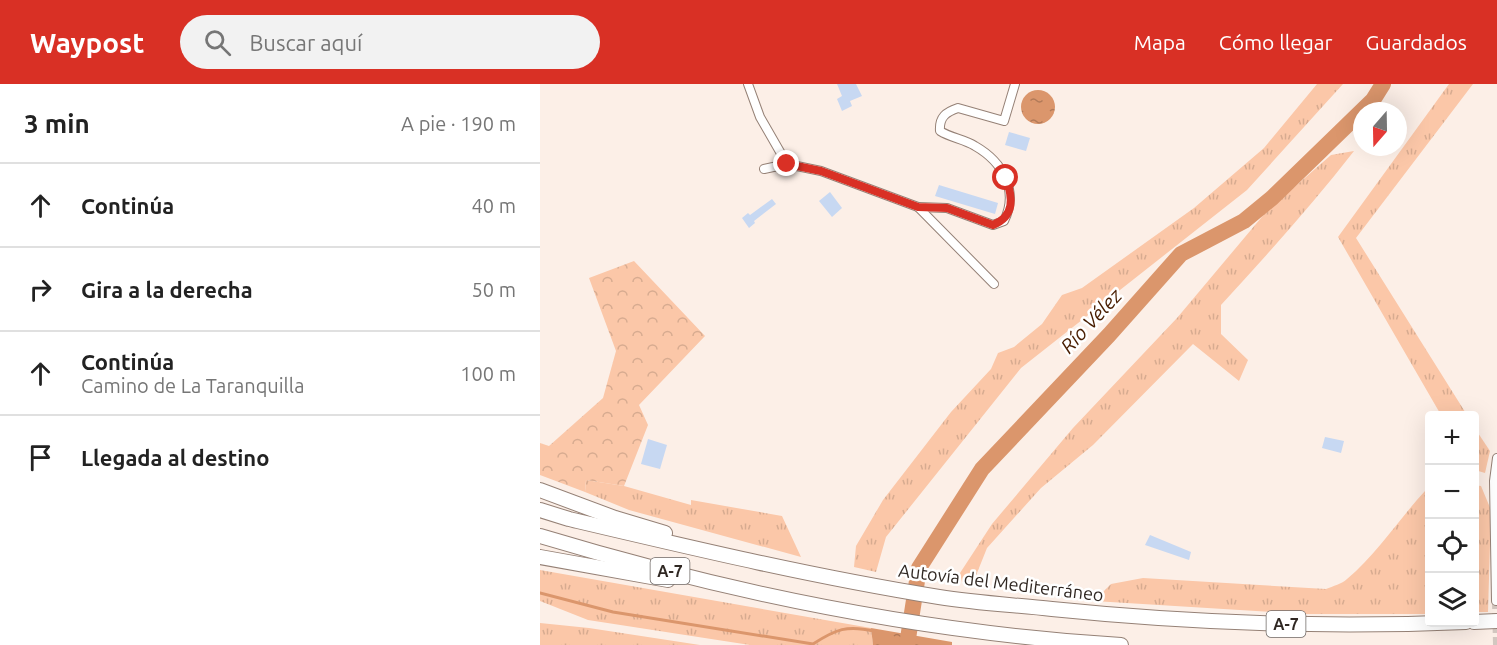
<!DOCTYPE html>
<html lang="es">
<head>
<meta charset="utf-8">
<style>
	body { margin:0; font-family:Ubuntu,sans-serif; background:#f2f2f2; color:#222 }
	.controls { position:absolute; right:18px; bottom:18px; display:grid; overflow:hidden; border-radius:6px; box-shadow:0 6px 24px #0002 }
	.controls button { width:54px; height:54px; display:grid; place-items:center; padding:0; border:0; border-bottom:2px solid #e0e0e0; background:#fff; color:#222; font:30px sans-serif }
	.compass { position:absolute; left:813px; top:18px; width:54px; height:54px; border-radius:50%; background:#fff; box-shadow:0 6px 24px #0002; rotate:200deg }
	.stop { position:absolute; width:18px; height:18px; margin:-14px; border:4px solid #d93025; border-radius:50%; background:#fff }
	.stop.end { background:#d93025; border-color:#fff; box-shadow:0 2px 6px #0008 }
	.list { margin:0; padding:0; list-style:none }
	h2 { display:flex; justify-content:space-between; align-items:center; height:78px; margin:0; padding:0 24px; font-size:26px }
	h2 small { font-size:20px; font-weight:400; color:#767676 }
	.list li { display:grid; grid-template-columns:39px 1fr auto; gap:18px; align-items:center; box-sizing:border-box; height:84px; padding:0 24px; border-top:2px solid #e0e0e0 }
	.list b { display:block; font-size:22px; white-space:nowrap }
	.list p { margin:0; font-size:20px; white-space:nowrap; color:#767676 }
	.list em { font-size:20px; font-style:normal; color:#767676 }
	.icon { flex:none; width:33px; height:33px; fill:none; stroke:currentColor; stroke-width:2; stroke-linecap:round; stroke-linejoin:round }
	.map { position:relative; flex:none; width:957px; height:561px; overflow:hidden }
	header { display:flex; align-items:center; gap:36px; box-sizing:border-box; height:84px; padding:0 30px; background:#d93025; color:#fff }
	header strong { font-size:28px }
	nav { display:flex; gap:33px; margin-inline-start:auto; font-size:21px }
	.search { width:420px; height:54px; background:#f2f2f2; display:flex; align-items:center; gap:15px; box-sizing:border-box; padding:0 21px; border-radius:33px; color:#767676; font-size:22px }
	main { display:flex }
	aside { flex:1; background:#fff }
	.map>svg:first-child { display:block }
	.grass { fill:url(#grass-tufts) }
	.forest { fill:url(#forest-crowns) }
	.water { fill:url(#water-ripples) }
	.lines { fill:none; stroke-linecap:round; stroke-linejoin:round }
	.stream { stroke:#db966c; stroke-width:3 }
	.river { stroke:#db966c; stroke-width:16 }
	.building { fill:#c7d8f2 }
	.street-tunnel { stroke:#d3c7c0; stroke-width:8; stroke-dasharray:8 4; stroke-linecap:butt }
	.street-casing { stroke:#958176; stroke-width:10 }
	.highway-casing { stroke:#958176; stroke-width:16 }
	.street { stroke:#fff; stroke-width:8 }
	.highway { stroke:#fff; stroke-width:14 }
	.route { stroke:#d93025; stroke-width:8 }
	.labels { text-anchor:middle; stroke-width:5; stroke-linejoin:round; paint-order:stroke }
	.shield { fill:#fff; stroke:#6e6865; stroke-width:1.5 }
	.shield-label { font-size:16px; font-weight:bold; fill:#302823 }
	.street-label { font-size:18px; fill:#302823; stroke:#fff }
	.water-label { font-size:20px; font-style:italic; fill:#481d00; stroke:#fff }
</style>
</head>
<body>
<header>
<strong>Waypost</strong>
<div class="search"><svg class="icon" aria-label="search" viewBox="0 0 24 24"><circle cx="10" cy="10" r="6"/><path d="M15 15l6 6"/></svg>Buscar aquí</div>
<nav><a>Mapa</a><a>Cómo llegar</a><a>Guardados</a></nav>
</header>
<main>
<aside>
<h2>3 min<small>A pie · 190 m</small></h2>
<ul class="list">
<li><svg class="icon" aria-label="ahead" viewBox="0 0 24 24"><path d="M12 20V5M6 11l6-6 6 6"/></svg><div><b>Continúa</b></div><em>40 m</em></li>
<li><svg class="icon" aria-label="right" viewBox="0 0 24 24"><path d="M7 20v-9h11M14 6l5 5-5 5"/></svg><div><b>Gira a la derecha</b></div><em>50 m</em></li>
<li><svg class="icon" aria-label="ahead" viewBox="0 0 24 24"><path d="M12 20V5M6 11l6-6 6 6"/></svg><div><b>Continúa</b><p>Camino de La Taranquilla</p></div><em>100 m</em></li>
<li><svg class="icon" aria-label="arrive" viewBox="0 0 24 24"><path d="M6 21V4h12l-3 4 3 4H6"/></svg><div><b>Llegada al destino</b></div></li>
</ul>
</aside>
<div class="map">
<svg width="957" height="561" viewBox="0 0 957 561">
	<defs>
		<pattern id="grass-tufts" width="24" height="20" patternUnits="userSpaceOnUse" patternTransform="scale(1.5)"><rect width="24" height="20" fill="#fbc7a8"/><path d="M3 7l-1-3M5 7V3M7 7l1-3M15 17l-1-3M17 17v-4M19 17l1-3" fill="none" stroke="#d7ab90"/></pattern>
		<pattern id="forest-crowns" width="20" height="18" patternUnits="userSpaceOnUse" patternTransform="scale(1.5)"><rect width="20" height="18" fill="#fbc7a8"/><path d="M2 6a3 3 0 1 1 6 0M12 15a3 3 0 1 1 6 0" fill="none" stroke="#d7ab90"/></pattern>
		<pattern id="water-ripples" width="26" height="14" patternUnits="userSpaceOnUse" patternTransform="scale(1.5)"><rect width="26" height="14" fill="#db966c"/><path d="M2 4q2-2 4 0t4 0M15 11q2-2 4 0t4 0" fill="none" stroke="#b27a58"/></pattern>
	</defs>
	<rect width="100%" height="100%" fill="#fcefe7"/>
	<g class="grass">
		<polygon points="777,0 803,0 707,106 481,284 346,453 336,488 314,483 316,462 343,416 411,328 451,285 458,269 474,263 502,240 522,211 542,204 654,124 724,64"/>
		<polygon points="909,0 933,0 816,154 927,331 901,331 798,153"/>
		<path d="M814,67C772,121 727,171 681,221V250L708,276L699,297L653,260L553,361L501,404L447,464L433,499L422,498L420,489L452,440L533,344L637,234L726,128L791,71Z"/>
		<polygon points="934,343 950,367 945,389 935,386"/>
		<polygon points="46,396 84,402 151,421 151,416 242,432 261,473 89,426 45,408"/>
		<polygon points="934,401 941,402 951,426 948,528 935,528"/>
		<path d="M889,406V530H763L554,517L571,500L603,494L786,505C793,502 802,500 807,495C837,470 859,435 885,407Z"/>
		<polygon points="0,486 331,544 333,561 210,561 48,536 0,517"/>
		<polygon points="0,539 49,544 160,561 0,561"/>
	</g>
	<polygon class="forest" points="94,177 165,252 99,321 108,341 84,402 46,396 45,408 0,391 0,359 9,362 63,314 76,267 49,194"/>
	<g class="water">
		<circle cx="498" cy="23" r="17"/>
		<polygon points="331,544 412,558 412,561 333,561"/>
	</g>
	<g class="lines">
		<path class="stream" d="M0,509L73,528L273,560C296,545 307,541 334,547"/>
		<polyline class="river" points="367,561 379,484 442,385 569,251 641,170 704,137 732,114 833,16 843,0"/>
	</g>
	<g class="building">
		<polygon points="297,0 316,0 322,12 310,17 312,22 302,27 297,15 302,12"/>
		<polygon points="469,48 490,54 486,67 465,61"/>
		<polygon points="399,101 458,119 455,130 395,112"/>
		<polygon points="290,108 302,124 292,133 279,117"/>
		<polygon points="232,115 236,120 214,137 215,139 209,144 202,134 208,129 210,131"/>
		<polygon points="785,353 804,357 801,369 782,364"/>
		<polygon points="108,355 127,361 120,385 101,380"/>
		<polygon points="610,451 651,468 649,476 605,461"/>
	</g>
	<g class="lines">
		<polyline class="street-tunnel" points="956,517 957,561"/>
		<g class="street-casing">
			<g id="street">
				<polyline points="208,0 220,33 247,80"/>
				<polyline points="224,85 247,80 281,87 378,123 454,200"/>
				<path d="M378,123L407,124L453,141L464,137C479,107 463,78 435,62C424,55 411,54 400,47C399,33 406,28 418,24L464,37L475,0"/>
				<polyline points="956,517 954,397 957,374"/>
			</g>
		</g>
		<g class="highway-casing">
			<g id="highway">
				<polyline points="0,406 75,434 125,449"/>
				<path d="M0,426L29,435C152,464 274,493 399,513C436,519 475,521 512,525C649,539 788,544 926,538"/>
				<path d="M0,452C189,509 384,549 581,561"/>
				<polyline points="0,473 128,496"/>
				<polyline points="934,538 957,537"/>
			</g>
		</g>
		<use href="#street" class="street"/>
		<use href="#highway" class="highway"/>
	</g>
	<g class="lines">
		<path class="route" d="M247,80L281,87L378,123L407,124L453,141C475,132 473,114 466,94"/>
	</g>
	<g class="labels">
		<g class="shield">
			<rect x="110.5" y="474" width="39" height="26" rx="4.5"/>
			<rect x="726.5" y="527" width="39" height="26" rx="4.5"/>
		</g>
		<g class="shield-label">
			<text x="130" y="493">A-7</text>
			<text x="746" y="546">A-7</text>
		</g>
		<g class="street-label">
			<text transform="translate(461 499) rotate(7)" y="6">Autovía del Mediterráneo</text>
		</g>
		<g class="water-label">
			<text transform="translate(551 237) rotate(-47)" y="7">Río Vélez</text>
		</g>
	</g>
</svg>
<div class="controls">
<button>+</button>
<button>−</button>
<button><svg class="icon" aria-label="locate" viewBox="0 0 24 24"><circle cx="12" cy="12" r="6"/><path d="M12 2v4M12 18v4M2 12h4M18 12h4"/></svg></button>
<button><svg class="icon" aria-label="layers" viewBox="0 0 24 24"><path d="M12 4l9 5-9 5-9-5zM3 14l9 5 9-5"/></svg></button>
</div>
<svg class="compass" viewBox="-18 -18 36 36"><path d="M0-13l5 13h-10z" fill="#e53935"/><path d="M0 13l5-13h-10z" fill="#767676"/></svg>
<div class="stop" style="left:466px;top:94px"></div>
<div class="stop end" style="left:247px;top:80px"></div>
</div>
</main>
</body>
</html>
